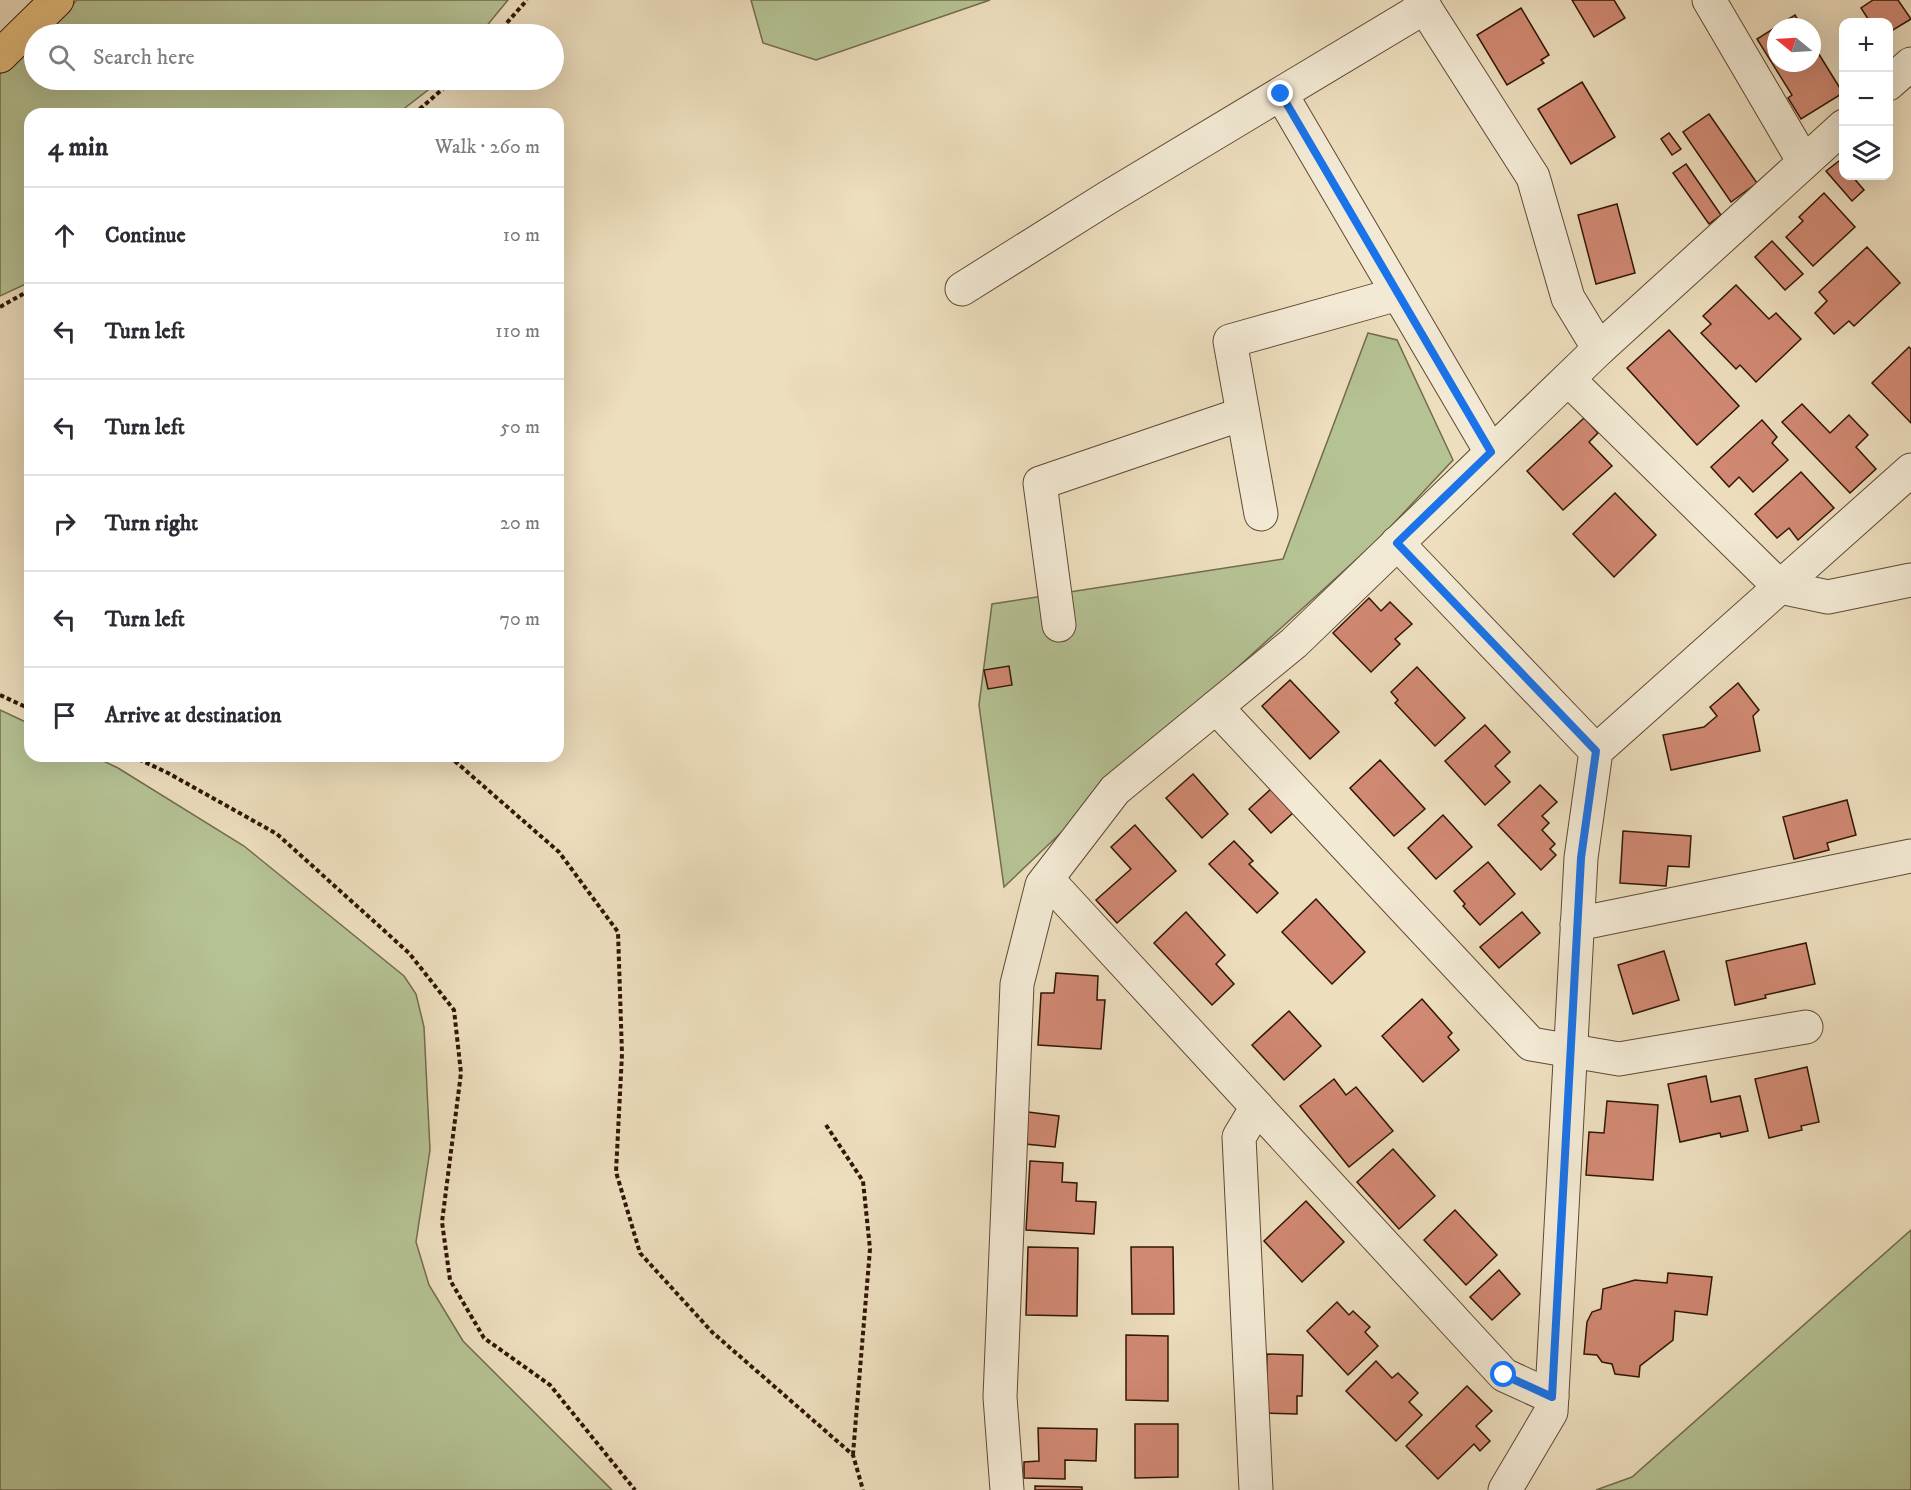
<!DOCTYPE html>
<html lang="en">
<head>
<meta charset="utf-8">
<style>
	body { margin:0; font-family:"IM FELL DW Pica",serif; background:#f2f2f3; color:#2b2b33 }
	.controls { position:absolute; right:18px; top:18px; display:grid; overflow:hidden; border-radius:12px; box-shadow:0 6px 24px #0002 }
	.controls button { width:54px; height:54px; display:grid; place-items:center; padding:0; border:0; border-bottom:2px solid #e1e1e2; background:#fff; color:#2b2b33; font:30px sans-serif }
	.compass { position:absolute; left:1767px; top:18px; width:54px; height:54px; border-radius:50%; background:#fff; box-shadow:0 6px 24px #0002; rotate:288deg }
	.stop { position:absolute; width:18px; height:18px; margin:-14px; border:4px solid #1a73e8; border-radius:50%; background:#fff }
	.stop.end { background:#1a73e8; border-color:#fff; box-shadow:0 2px 6px #0008 }
	.list { margin:0; padding:0; list-style:none }
	h2 { display:flex; justify-content:space-between; align-items:center; height:78px; margin:0; padding:0 24px; font-size:26px }
	h2 small { font-size:20px; font-weight:400; color:#7c7c81 }
	.list li { display:grid; grid-template-columns:39px 1fr auto; gap:18px; align-items:center; box-sizing:border-box; height:96px; padding:0 24px; border-top:2px solid #e1e1e2 }
	.list b { display:block; font-size:22px; white-space:nowrap }
	.list em { font-size:20px; font-style:normal; color:#7c7c81 }
	.icon { flex:none; width:33px; height:33px; fill:none; stroke:currentColor; stroke-width:2; stroke-linecap:round; stroke-linejoin:round }
	.map { position:relative; flex:none; width:1911px; height:1490px; overflow:hidden }
	.search { position:absolute; background:#fff; box-shadow:0 6px 24px #0002; left:24px; top:24px; width:540px; height:66px; display:flex; align-items:center; gap:15px; box-sizing:border-box; padding:0 21px; border-radius:33px; color:#7c7c81; font-size:22px }
	.panel { position:absolute; background:#fff; box-shadow:0 6px 24px #0002; left:24px; top:108px; width:540px; height:654px; border-radius:18px }
	.map>svg:first-child { display:block }
	.green { fill:#b5c294; stroke:#736c4c; stroke-width:1.5 }
	.building { fill:#d18973; stroke:#311605; stroke-width:1.5 }
	.lines { fill:none; stroke-linecap:round; stroke-linejoin:round }
	.minor-casing { stroke:#604833; stroke-width:35 }
	.primary-casing { stroke:#311605; stroke-width:35 }
	.path { stroke:#311605; stroke-width:4; stroke-dasharray:4.5 3; stroke-linecap:butt }
	.minor { stroke:#f3ead5; stroke-width:33 }
	.primary { stroke:#e6bf7f; stroke-width:33 }
	.route { stroke:#1a73e8; stroke-width:8 }
</style>
</head>
<body>
<div class="map">
<svg width="1911" height="1490" viewBox="0 0 1911 1490">
	<rect width="100%" height="100%" fill="#eddebe"/>
	<filter id="stains"><feTurbulence type="fractalNoise" baseFrequency=".00333" numOctaves="4"/><feColorMatrix values="0 0 0 0 .2 0 0 0 0 .09 0 0 0 0 .02 0 0 0 .5 -.17"/></filter>
	<radialGradient id="worn" r=".72"><stop offset=".6" stop-color="#630" stop-opacity="0"/><stop offset="1" stop-color="#630" stop-opacity=".3"/></radialGradient>
	<g class="green">
		<polygon points="77,0 508,0 480,34 41,34"/>
		<polygon points="751,0 990,0 816,60 763,43"/>
		<polygon points="34,41 34,80 441,80 397,114 213,114 201,110 197,114 30,114 30,282 0,296 0,74"/>
		<polygon points="1368,333 1397,340 1453,460 1381,537 1171,728 1004,887 979,705 992,604 1283,559"/>
		<polygon points="0,710 30,724 30,756 93,756 118,768 244,846 404,976 416,994 424,1027 430,1150 416,1242 429,1285 463,1341 612,1490 0,1490"/>
		<polygon points="1911,1230 1911,1490 1596,1490 1632,1477"/>
	</g>
	<g class="building">
		<polygon points="1572,0 1614,0 1625,18 1594,37"/>
		<polygon points="1873,0 1898,0 1911,19 1888,33 1888,22 1870,22 1861,8"/>
		<polygon points="1521,8 1549,55 1541,60 1544,63 1507,85 1477,35"/>
		<polygon points="1795,15 1802,27 1776,27"/>
		<polygon points="1776,27 1776,63 1812,63 1812,43 1843,93 1801,119 1788,98 1792,95 1757,39"/>
		<polygon points="1582,82 1615,137 1571,164 1538,109"/>
		<polygon points="1709,114 1757,183 1731,202 1683,132"/>
		<polygon points="1669,133 1681,149 1672,155 1661,139"/>
		<polygon points="1839,161 1844,166 1844,176 1852,176 1864,190 1852,201 1826,171"/>
		<polygon points="1686,164 1721,215 1709,224 1673,173"/>
		<polygon points="1824,193 1855,227 1813,266 1786,237 1803,221 1799,217"/>
		<polygon points="1617,204 1635,273 1596,284 1578,215"/>
		<polygon points="1772,241 1803,274 1785,290 1755,257"/>
		<polygon points="1867,247 1900,283 1854,326 1849,321 1834,334 1815,313 1827,301 1819,292"/>
		<polygon points="1736,285 1769,319 1776,313 1801,339 1756,382 1740,365 1736,369 1701,333 1711,324 1703,316"/>
		<polygon points="1669,330 1739,406 1697,445 1627,368"/>
		<polygon points="1909,347 1911,349 1911,423 1872,383"/>
		<polygon points="1802,404 1830,433 1849,415 1868,435 1856,447 1876,469 1850,493 1782,422"/>
		<polygon points="1584,418 1598,433 1589,442 1612,466 1563,510 1527,471"/>
		<polygon points="1762,420 1777,437 1772,443 1788,460 1753,492 1739,477 1729,487 1711,467"/>
		<polygon points="1801,472 1834,508 1798,540 1789,528 1777,538 1755,514"/>
		<polygon points="1615,493 1656,535 1614,577 1573,534"/>
		<polygon points="1369,598 1381,611 1390,602 1412,624 1395,639 1400,644 1371,672 1333,633"/>
		<polygon points="1009,666 1012,685 988,689 984,670"/>
		<polygon points="1417,667 1465,718 1435,746 1395,703 1398,700 1391,692"/>
		<polygon points="1290,680 1339,732 1310,759 1262,706"/>
		<polygon points="1738,683 1759,710 1753,716 1760,751 1671,770 1663,735 1704,727 1717,716 1710,707"/>
		<polygon points="1485,725 1510,752 1495,766 1510,782 1485,805 1445,761"/>
		<polygon points="1380,760 1425,809 1394,836 1350,788"/>
		<polygon points="1193,774 1228,814 1202,838 1166,798"/>
		<polygon points="1540,785 1557,802 1542,816 1549,823 1542,830 1555,844 1550,849 1556,855 1541,870 1498,825"/>
		<polygon points="1272,788 1294,812 1271,833 1249,809"/>
		<polygon points="1847,800 1856,835 1827,843 1829,850 1794,859 1783,817"/>
		<polygon points="1443,815 1472,847 1436,879 1408,848"/>
		<polygon points="1135,825 1176,871 1117,923 1096,900 1131,869 1111,847"/>
		<polygon points="1623,831 1691,836 1689,867 1668,866 1666,886 1620,883"/>
		<polygon points="1234,841 1253,861 1249,864 1278,893 1257,913 1209,864"/>
		<polygon points="1488,862 1515,894 1480,925 1463,906 1465,904 1454,891"/>
		<polygon points="1316,899 1365,952 1332,984 1282,932"/>
		<polygon points="1186,912 1225,955 1216,964 1234,984 1212,1005 1154,943"/>
		<polygon points="1522,912 1540,933 1499,968 1480,947"/>
		<polygon points="1806,943 1815,984 1765,995 1766,998 1735,1005 1726,961"/>
		<polygon points="1664,951 1679,1000 1633,1014 1618,965"/>
		<polygon points="1056,973 1098,976 1097,1000 1105,1000 1101,1049 1038,1045 1041,993 1054,993"/>
		<polygon points="1422,999 1452,1033 1448,1037 1459,1050 1423,1082 1382,1036"/>
		<polygon points="1289,1011 1321,1046 1284,1080 1252,1045"/>
		<polygon points="1807,1067 1819,1122 1801,1126 1802,1130 1769,1138 1755,1079"/>
		<polygon points="1706,1076 1711,1102 1740,1096 1748,1131 1721,1137 1720,1133 1680,1142 1668,1084"/>
		<polygon points="1334,1079 1346,1095 1356,1087 1393,1131 1349,1167 1300,1106"/>
		<polygon points="1607,1101 1658,1105 1653,1180 1586,1175 1589,1132 1604,1133"/>
		<polygon points="1028,1112 1059,1116 1055,1147 1025,1144"/>
		<polygon points="1393,1149 1435,1196 1399,1229 1357,1182"/>
		<polygon points="1030,1161 1063,1163 1062,1182 1077,1183 1076,1201 1096,1202 1094,1234 1026,1230"/>
		<polygon points="1306,1201 1344,1242 1302,1282 1264,1241"/>
		<polygon points="1455,1210 1497,1255 1466,1285 1424,1240"/>
		<polygon points="1028,1247 1078,1248 1077,1316 1026,1315"/>
		<polygon points="1131,1247 1173,1247 1174,1314 1132,1314"/>
		<polygon points="1499,1270 1520,1294 1492,1320 1470,1297"/>
		<polygon points="1668,1273 1712,1277 1707,1315 1675,1311 1673,1340 1640,1366 1639,1377 1615,1374 1612,1364 1602,1362 1597,1355 1584,1354 1587,1322 1592,1312 1601,1309 1603,1289 1635,1280 1667,1283"/>
		<polygon points="1337,1302 1349,1315 1353,1311 1370,1327 1365,1332 1378,1346 1348,1375 1307,1331"/>
		<polygon points="1126,1335 1168,1336 1168,1401 1126,1400"/>
		<polygon points="1267,1354 1303,1355 1302,1396 1297,1396 1297,1414 1266,1413"/>
		<polygon points="1376,1361 1392,1378 1398,1373 1418,1393 1409,1402 1422,1415 1396,1441 1346,1391"/>
		<polygon points="1467,1386 1492,1411 1476,1426 1490,1441 1480,1451 1474,1444 1438,1479 1406,1446"/>
		<polygon points="1135,1424 1178,1424 1178,1477 1135,1478"/>
		<polygon points="1038,1428 1097,1429 1096,1461 1065,1460 1065,1479 1024,1478 1024,1462 1039,1461"/>
		<polygon points="1035,1486 1082,1487 1082,1490 1035,1490"/>
	</g>
	<g class="lines">
		<g class="minor-casing">
			<g id="minor">
				<polyline points="1420,0 1533,177 1568,298 1599,349"/>
				<polyline points="1709,0 1804,162"/>
				<polyline points="1888,84 1911,64"/>
				<polyline points="1281,94 1491,452"/>
				<polyline points="962,289 1107,198 1425,7"/>
				<polyline points="1568,379 1780,587 1828,597 1911,580"/>
				<polyline points="1261,514 1230,341 1398,294"/>
				<polyline points="1397,543 1596,751"/>
				<polyline points="1059,625 1040,483 1242,414"/>
				<polyline points="1216,707 1531,1044 1619,1059 1806,1027"/>
				<polyline points="1047,879 1504,1375 1552,1397"/>
				<polyline points="1577,924 1911,856"/>
				<polyline points="1007,1490 1000,1397 1017,984 1042,885 1115,790 1294,643 1599,349 1844,126"/>
				<polyline points="1256,1490 1239,1137 1257,1107"/>
				<polyline points="1505,1490 1551,1412 1581,858 1596,751 1911,470"/>
			</g>
		</g>
		<g class="primary-casing">
			<polyline id="primary" points="0,56 57,0"/>
		</g>
		<g class="path">
			<polyline points="497,34 527,0"/>
			<polyline points="414,114 453,80"/>
			<polyline points="0,307 30,290"/>
			<polyline points="0,695 30,709"/>
			<polyline points="132,756 168,773 277,834 409,953 454,1010 461,1073 442,1222 450,1280 484,1338 550,1385 635,1490"/>
			<polyline points="449,756 559,852 618,932 622,1054 616,1172 640,1253 712,1332 853,1455 863,1490"/>
			<polyline points="826,1125 863,1181 870,1249 853,1454"/>
		</g>
		<use href="#minor" class="minor"/>
		<use href="#primary" class="primary"/>
	</g>
	<g class="lines">
		<polyline class="route" points="1281,94 1491,452 1397,543 1596,751 1581,858 1552,1397 1504,1375"/>
	</g>
	<rect width="100%" height="100%" filter="url(#stains)"/>
	<rect width="100%" height="100%" fill="url(#worn)"/>
</svg>
<div class="controls">
<button>+</button>
<button>−</button>
<button><svg class="icon" aria-label="layers" viewBox="0 0 24 24"><path d="M12 4l9 5-9 5-9-5zM3 14l9 5 9-5"/></svg></button>
</div>
<svg class="compass" viewBox="-18 -18 36 36"><path d="M0-13l5 13h-10z" fill="#e53935"/><path d="M0 13l5-13h-10z" fill="#7c7c81"/></svg>
<div class="stop" style="left:1504px;top:1375px"></div>
<div class="stop end" style="left:1281px;top:94px"></div>
<div class="search"><svg class="icon" aria-label="search" viewBox="0 0 24 24"><circle cx="10" cy="10" r="6"/><path d="M15 15l6 6"/></svg>Search here</div>
<section class="panel">
<h2>4 min<small>Walk · 260 m</small></h2>
<ul class="list">
<li><svg class="icon" aria-label="ahead" viewBox="0 0 24 24"><path d="M12 20V5M6 11l6-6 6 6"/></svg><div><b>Continue</b></div><em>10 m</em></li>
<li><svg class="icon" aria-label="left" viewBox="0 0 24 24"><path d="M17 20v-9H6M10 6l-5 5 5 5"/></svg><div><b>Turn left</b></div><em>110 m</em></li>
<li><svg class="icon" aria-label="left" viewBox="0 0 24 24"><path d="M17 20v-9H6M10 6l-5 5 5 5"/></svg><div><b>Turn left</b></div><em>50 m</em></li>
<li><svg class="icon" aria-label="right" viewBox="0 0 24 24"><path d="M7 20v-9h11M14 6l5 5-5 5"/></svg><div><b>Turn right</b></div><em>20 m</em></li>
<li><svg class="icon" aria-label="left" viewBox="0 0 24 24"><path d="M17 20v-9H6M10 6l-5 5 5 5"/></svg><div><b>Turn left</b></div><em>70 m</em></li>
<li><svg class="icon" aria-label="arrive" viewBox="0 0 24 24"><path d="M6 21V4h12l-3 4 3 4H6"/></svg><div><b>Arrive at destination</b></div></li>
</ul>
</section>
</div>
</body>
</html>
